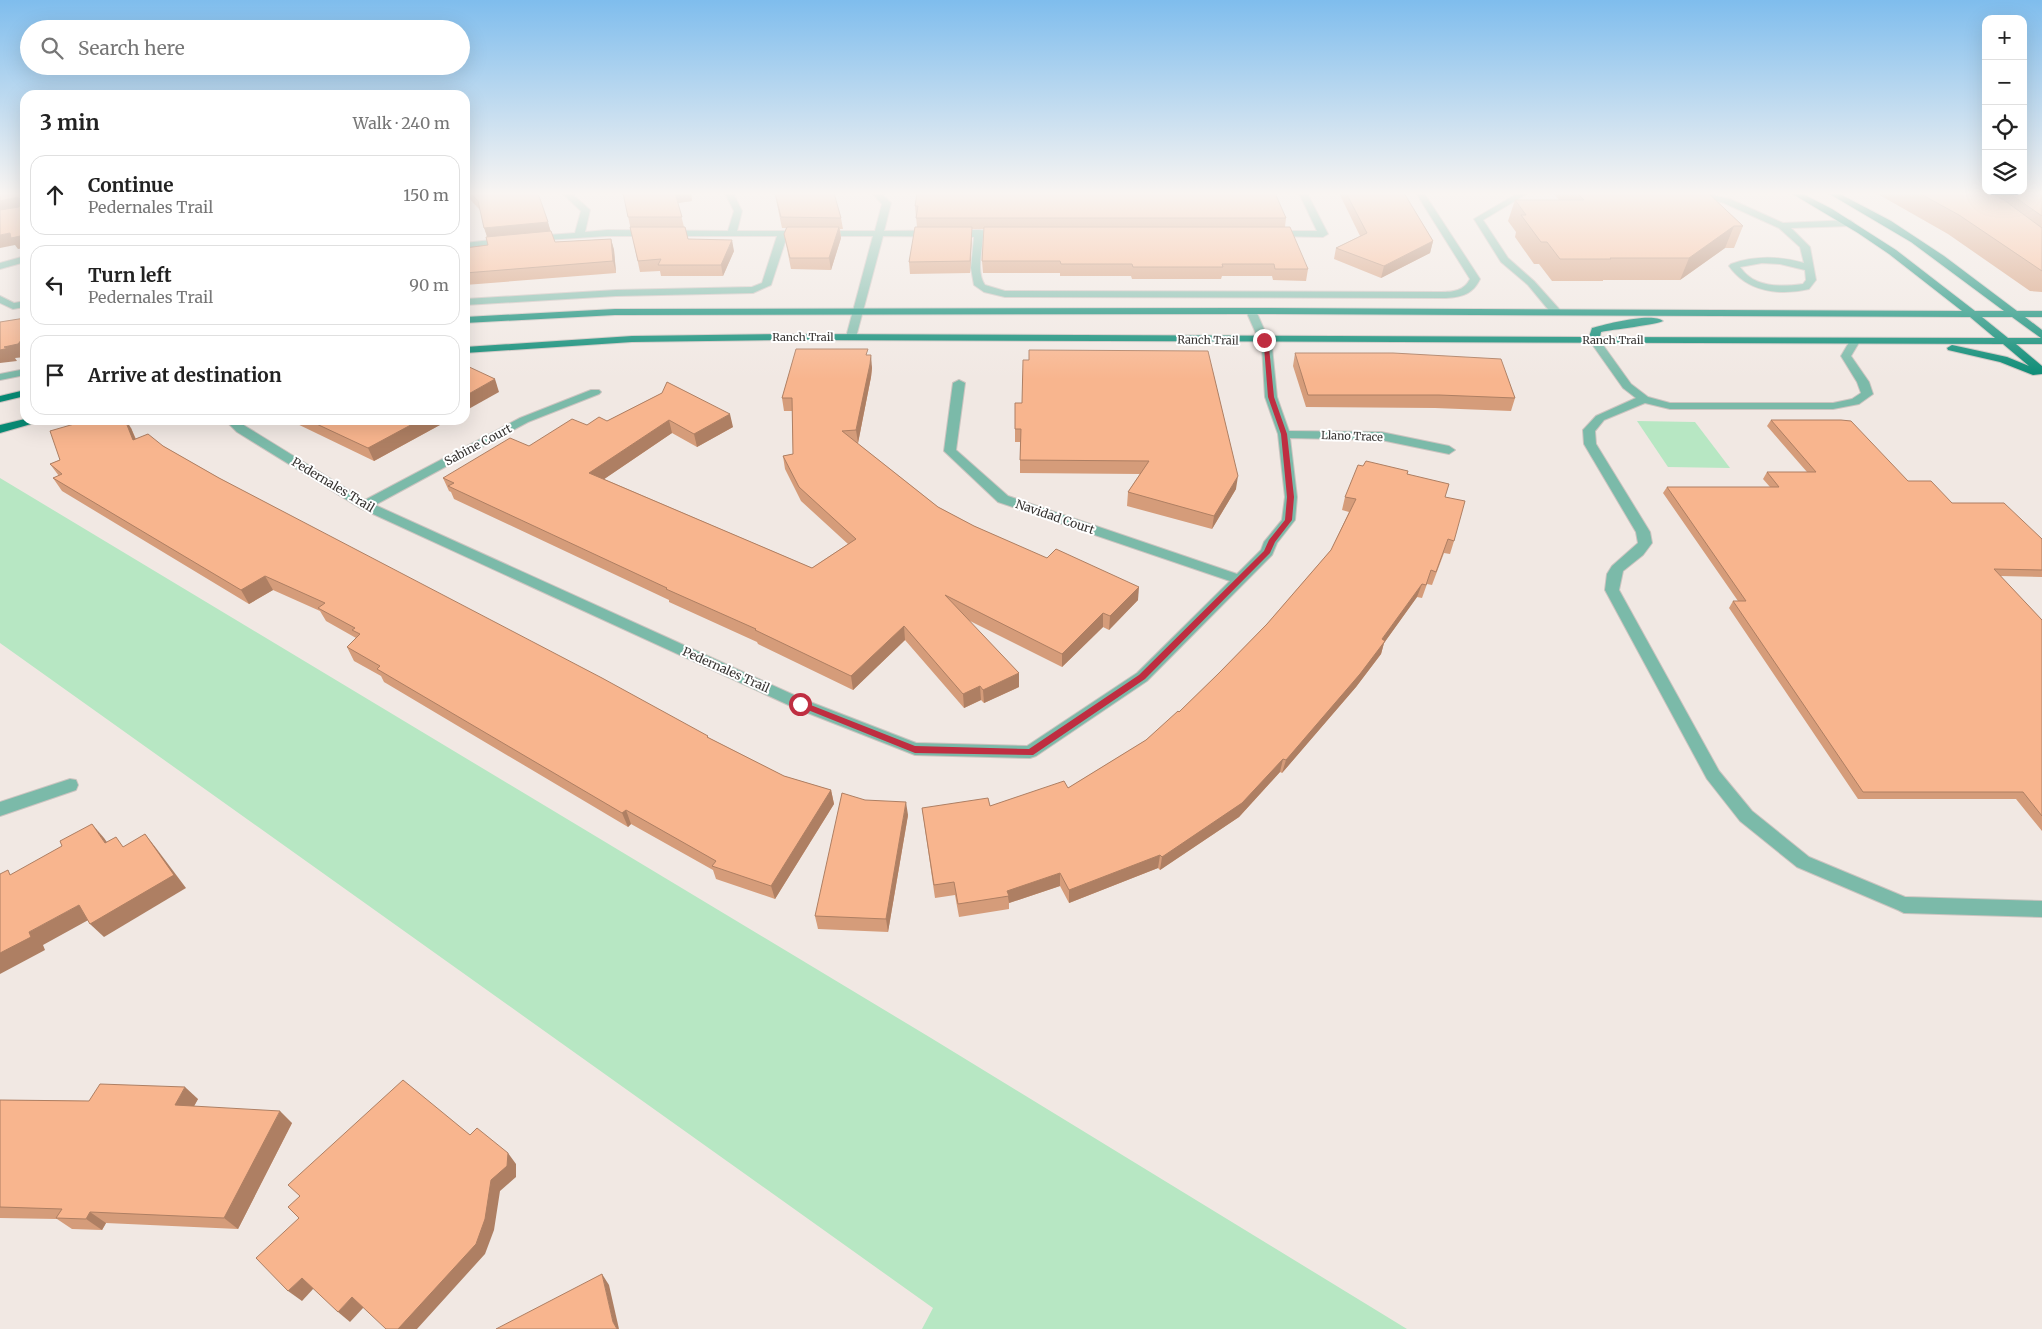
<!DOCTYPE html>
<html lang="en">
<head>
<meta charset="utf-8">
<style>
	body { margin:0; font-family:Merriweather,serif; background:#f6f6f6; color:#222 }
	.controls { position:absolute; right:15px; top:15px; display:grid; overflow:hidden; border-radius:10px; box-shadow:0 5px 20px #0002 }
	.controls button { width:45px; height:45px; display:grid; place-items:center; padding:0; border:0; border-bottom:1px solid #e0e0e0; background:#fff; color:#222; font:25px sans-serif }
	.stop { position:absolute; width:15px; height:15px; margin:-11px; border:4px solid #bf2e41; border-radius:50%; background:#fff }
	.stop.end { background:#bf2e41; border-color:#fff; box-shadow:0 1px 5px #0008 }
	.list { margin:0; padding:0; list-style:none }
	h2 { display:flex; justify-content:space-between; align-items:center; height:65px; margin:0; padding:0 20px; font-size:21px }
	h2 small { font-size:16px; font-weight:400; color:#767676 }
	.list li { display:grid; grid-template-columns:32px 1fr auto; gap:15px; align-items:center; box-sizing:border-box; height:80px; margin:0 10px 10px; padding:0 10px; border:1px solid #e0e0e0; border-radius:15px }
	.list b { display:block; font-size:19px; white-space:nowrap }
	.list p { margin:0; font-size:16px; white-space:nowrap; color:#767676 }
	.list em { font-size:16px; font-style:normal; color:#767676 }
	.icon { flex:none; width:28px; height:28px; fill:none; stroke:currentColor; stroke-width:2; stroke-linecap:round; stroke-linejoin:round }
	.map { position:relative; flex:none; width:2042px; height:1329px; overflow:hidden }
	.search { position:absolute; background:#fff; box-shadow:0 5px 20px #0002; left:20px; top:20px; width:450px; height:55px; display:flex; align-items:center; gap:12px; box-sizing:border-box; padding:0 18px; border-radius:28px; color:#767676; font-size:19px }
	.panel { position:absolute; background:#fff; box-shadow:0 5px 20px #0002; left:20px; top:90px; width:450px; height:335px; border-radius:15px }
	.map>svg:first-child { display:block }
	.green { fill:#b7e7c3 }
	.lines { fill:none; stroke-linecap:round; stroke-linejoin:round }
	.minor-casing { stroke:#ccc4c0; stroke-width:2 }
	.major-casing { stroke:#ccc4c0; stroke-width:2 }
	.minor { fill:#7bbaa9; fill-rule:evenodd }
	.major { fill:#088a74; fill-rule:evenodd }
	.wall { fill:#d59c7a }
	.shaded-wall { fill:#ae7f63 }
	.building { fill:#f8b58e; stroke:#ae7f63 }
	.route { fill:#bf2e41 }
	.labels { text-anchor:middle; stroke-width:4; stroke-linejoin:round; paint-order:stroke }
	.far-street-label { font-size:11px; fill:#373432; stroke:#fff }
	.street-label { font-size:12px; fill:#373432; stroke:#fff }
</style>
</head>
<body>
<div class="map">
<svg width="2042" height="1329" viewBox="0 0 2042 1329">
	<rect width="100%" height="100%" fill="#f1e8e3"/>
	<g class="green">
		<polygon points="1637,421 1695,422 1730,468 1668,467"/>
		<polygon points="0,478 931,1038 1407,1329 922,1329 933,1308 0,643"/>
	</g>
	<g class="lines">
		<g class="minor-casing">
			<g id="minor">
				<path d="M562,193H571L590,210L585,232L607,230L728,231L734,211L725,193H733L742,211L737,231H875L882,204L872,193H881L891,203L884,231L979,230L1006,232L1008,234L1003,237H983C982,251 976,272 985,285L1005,291L1441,292C1453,292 1464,291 1470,279L1416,193H1424L1480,279C1473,294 1462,297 1446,298L1005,297L984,292L974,285L971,268L974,237L883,236L856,337L851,340L846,337L873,236H787L771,285L753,293L616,296L465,305V299L616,290L752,287L762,283L777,236H607L531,241L529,239L534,236L575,233L581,211Z"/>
				<polygon points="1299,193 1307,193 1328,234 1323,237 1270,236 1268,234 1273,231 1317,231"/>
				<polygon points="1518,193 1528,193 1483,220 1508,258 1534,281 1560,310 1560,314 1552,314 1528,285 1501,262 1474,219"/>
				<path d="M1690,193H1703L1730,199L1783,223L1850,220L1854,223L1850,226L1791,228L1810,247L1816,280L1809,289C1780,296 1747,292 1729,266L1731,264C1756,255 1779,256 1804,263L1800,247L1779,228L1724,203ZM1762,263L1780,264L1805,270L1806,280L1803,284C1780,287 1754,288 1740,267Z"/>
				<polygon points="508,238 513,241 511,243 465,249 465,243"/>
				<polygon points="25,256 25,262 0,269 0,263"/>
				<polygon points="0,296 14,303 25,301 25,307 13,309 0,303"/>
				<polygon points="1251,308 1256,311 1272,347 1277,397 1289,431 1381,432 1449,446 1455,450 1449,454 1381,440 1290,438 1297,497 1295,520 1277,543 1272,555 1147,681 1036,756 1030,758 915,755 795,708 360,508 237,432 225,420 238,420 245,426 365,500 520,418 591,390 599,390 601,392 599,394 528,422 375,505 805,700 916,743 1027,746 1137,673 1230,581 998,502 944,451 953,383 959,380 965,383 956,450 1008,496 1237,574 1261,550 1264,542 1282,520 1285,497 1278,434 1265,397 1262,347 1246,311"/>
				<polygon points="1594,337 1598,338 1631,384 1648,397 1670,403 1833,403 1852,399 1861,393 1857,382 1841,356 1851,339 1859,339 1860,341 1851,356 1869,382 1873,394 1859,404 1833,409 1670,409 1645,403 1604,420 1595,431 1596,444 1650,532 1652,543 1643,555 1623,571 1619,590 1719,771 1752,811 1809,857 1905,897 2042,901 2042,917 1904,913 1898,910 1797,867 1740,821 1707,779 1605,590 1607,574 1612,566 1638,543 1636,532 1584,444 1583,430 1596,416 1636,398 1623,388 1589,340"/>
				<polygon points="25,369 25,375 0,380 0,374"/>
				<polygon points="70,779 76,780 78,785 76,790 0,816 0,802"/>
			</g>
		</g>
		<g class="major-casing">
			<g id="major">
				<path d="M1791,193H1801L1832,209L1896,250L1975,311H2004L1911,242L1828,193H1838L1891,221L1944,256L2017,311H2042V317H2025L2042,330V344H2016L2042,366V374L2033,375L2000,362L1948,350L1947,348L1952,345L2007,357L2029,366L2003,344L791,340L632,342L465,353V347L632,336L791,334L1589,337L1592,328C1606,324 1653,312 1663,321C1660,324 1610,330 1601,332L1600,337L1995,338L1970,317L1251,314L615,315L465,323V317L615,309L1251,308L1962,311L1889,254L1858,233ZM1982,317H2012L2041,338H2008Z"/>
				<polygon points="25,390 25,396 0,402 0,396"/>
				<polygon points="25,419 40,420 38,422 0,433 0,425"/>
			</g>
		</g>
		<use href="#minor" class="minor"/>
		<use href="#major" class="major"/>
	</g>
	<g class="wall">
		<polygon points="465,193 536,193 555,242 611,239 614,250 616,273 465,285 465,248 488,245 487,237 480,210 465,194"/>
		<polygon points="623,193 691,193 692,201 678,203 684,227 688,239 734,251 723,276 661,276 660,271 640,272"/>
		<polygon points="771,193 834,193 841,218 843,229 840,229 841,238 831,270 791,269 784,234 786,228 782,228 775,195"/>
		<polygon points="1339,193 1404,193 1433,241 1430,253 1381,278 1334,259 1336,248 1360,236"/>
		<polygon points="1554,193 1708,193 1743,226 1734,248 1725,248 1680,280 1603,280 1603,281 1552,281 1539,264 1534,264 1515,237 1516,232 1508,221 1515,200 1559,200 1554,194"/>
		<polygon points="1876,193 2042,193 2042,292 2030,291 1948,234"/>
		<polygon points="915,206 1286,218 1285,227 1308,269 1306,281 1273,280 1272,276 1222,276 1221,279 1132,279 1131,276 1060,276 1060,273 983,273 982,261 984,229 972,229 970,273 910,274 909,262 917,227"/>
		<polygon points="1295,353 1515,398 1511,411 1435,408 1306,407 1293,366"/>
		<polygon points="868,355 872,368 871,377 858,443 857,443 938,507 974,526 1138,600 1109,630 1103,627 1062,667 968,620 1019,673 1019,687 984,703 981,700 964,708 905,640 853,690 758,644 757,642 669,602 669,600 454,499 451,492 449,491 443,478 587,425 607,421 662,393 733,427 697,447 672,433 604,479 812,568 848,544 801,501 785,469 783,456 793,454 792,411 784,411 782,398"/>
		<polygon points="1015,403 1022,403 1236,489 1212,529 1127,506 1128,492 1140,474 1020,473 1020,442 1015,442"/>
		<polygon points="289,420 449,420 374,461"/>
		<polygon points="1771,420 1908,481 1952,503 2042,539 2042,577 2000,576 2042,620 2042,831 2016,799 1858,799 1729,608 1733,601 1738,601 1663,493 1667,487 1770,487 1763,479 1767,472 1807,472 1767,426"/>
		<polygon points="131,428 136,439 163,446 219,478 709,738 784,776 831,790 834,804 775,899 716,879 713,870 631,824 628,827 384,682 381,676 354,661 347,647 356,638 326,621 320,611 273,590 249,604 62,491 53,478 59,476 50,464"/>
		<polygon points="1407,474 1445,497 1454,541 1450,554 1444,553 1432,585 1427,584 1422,598 1417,597 1384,643 1381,654 1356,687 1282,773 1280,772 1239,817 1160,870 1158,868 1069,903 1060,886 1009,903 1009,909 959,917 955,895 935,898 924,822 922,808 990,806 1068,788 1146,740 1179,712 1219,673 1267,624 1331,550 1349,512 1342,510 1345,497"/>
		<polygon points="908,815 888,932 818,929 815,916"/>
		<polygon points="198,1099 194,1106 292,1123 238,1229 106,1223 102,1230 72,1229 57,1219 0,1218 0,1100 89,1101"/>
	</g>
	<g class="shaded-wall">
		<polygon points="675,193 691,193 692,201 677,203"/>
		<polygon points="18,197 25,208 0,214 0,201"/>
		<polygon points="548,222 551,233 488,239 484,228"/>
		<polygon points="1734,226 1725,248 1680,280 1689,258"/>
		<polygon points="839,227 841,238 831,270 829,258"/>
		<polygon points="972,227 972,238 970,273 970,261"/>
		<polygon points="10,233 25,235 25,248 18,249 15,245 0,248 0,235"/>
		<polygon points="611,239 614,250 616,273 613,261"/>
		<polygon points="732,240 734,251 723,276 721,265"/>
		<polygon points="1433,241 1430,253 1381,278 1384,266"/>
		<polygon points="25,338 25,357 15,358 17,361 0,363 0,350 4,347 22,339"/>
		<polygon points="871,355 872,368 871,377 858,443 856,430"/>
		<polygon points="495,379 499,392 465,411 465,396"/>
		<polygon points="730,414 733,427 697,447 694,434"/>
		<polygon points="125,420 126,420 131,428 141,453 133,440"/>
		<polygon points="420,420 449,420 374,461 368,448"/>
		<polygon points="669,420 672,433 594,486 589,473"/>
		<polygon points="1238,476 1236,489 1212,529 1214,516"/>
		<polygon points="265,576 273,590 249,604 241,590"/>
		<polygon points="1422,584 1417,597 1384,643 1381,654 1356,687 1282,773 1286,760 1382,639"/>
		<polygon points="1139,587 1138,600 1109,630 1110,616"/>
		<polygon points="1103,613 1103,627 1062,667 1062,654"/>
		<polygon points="904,626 905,640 853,690 851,676"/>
		<polygon points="1019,673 1019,687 984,703 983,690"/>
		<polygon points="980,686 981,700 964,708 963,694"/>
		<polygon points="1283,759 1280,772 1239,817 1160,870 1162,857"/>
		<polygon points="831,790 834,804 775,899 771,886"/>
		<polygon points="906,802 908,815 888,932 886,919"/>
		<polygon points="626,810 631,824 628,827 622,813"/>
		<polygon points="92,824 104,838 117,856 105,843"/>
		<polygon points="145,834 156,848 186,888 104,937 90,924"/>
		<polygon points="1160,855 1158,868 1069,903 1069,890"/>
		<polygon points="1060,873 1060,886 1009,903 1007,891"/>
		<polygon points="79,905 92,918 43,945 45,950 0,974 0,953 29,932"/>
		<polygon points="185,1087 198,1099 188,1117 175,1105"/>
		<polygon points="280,1111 292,1123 238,1229 224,1218"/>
		<polygon points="508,1153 516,1164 516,1177 500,1191 494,1230 485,1254 417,1329 398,1329"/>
		<polygon points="90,1212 106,1223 102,1230 86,1219"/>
		<polygon points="602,1274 609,1285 619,1329 617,1329 613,1322"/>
		<polygon points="302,1278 314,1288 302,1301 288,1291"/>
		<polygon points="352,1297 364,1307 350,1322 338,1312"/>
	</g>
	<g class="building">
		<polygon points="0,193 25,193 25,235 11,238 10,233 0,235 0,210 19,207 20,199 18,197 0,201"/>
		<polygon points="470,193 536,193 539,196 548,222 484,228 478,201"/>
		<polygon points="623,193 675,193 682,217 628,217"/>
		<polygon points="775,193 834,193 841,218 781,217"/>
		<polygon points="917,193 1275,193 1286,218 916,218 918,206 915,206"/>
		<polygon points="1346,193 1404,193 1433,241 1384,266 1336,248 1367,233"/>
		<polygon points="1577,193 1708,193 1743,226 1734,226 1689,258 1610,258 1611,259 1560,259 1547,242 1541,242 1521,215 1526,215 1515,200 1584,200"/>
		<polygon points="1919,193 1991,193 2004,200 2042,228 2042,271 1959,215"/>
		<polygon points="2009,193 2042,193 2042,216"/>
		<polygon points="630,227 685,227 688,239 732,240 721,265 658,265 661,259 638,261"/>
		<polygon points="787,227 839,227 829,258 790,258 784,234"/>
		<polygon points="915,227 972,227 970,261 909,262"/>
		<polygon points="984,227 1290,227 1308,269 1275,269 1274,264 1222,264 1223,267 1133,267 1132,264 1061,264 1060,261 982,261"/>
		<polygon points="551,231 555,242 611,239 613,261 465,273 465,248 488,245 486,237"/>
		<polygon points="25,318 25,338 22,339 18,344 4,347 9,348 0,350 0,322"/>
		<polygon points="796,349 868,349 866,355 871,355 870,364 856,430 842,431 938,507 974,526 1047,558 1056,549 1139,587 1110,616 1103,613 1062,654 945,595 1019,673 983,690 980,686 963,694 904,626 851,676 755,630 756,629 666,589 667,588 448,486 454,483 443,478 510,438 529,446 572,419 587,425 599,417 607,421 662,393 667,382 730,414 694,434 669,420 589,473 812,568 856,539 799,487 783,456 793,454 792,398 782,398"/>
		<polygon points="1029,350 1208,351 1238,476 1214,516 1128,492 1149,461 1020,460 1021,429 1015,429 1015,403 1022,403 1023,360 1029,360"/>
		<polygon points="1295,353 1393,353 1501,359 1515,398 1439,395 1308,395"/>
		<polygon points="465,365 495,379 465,396"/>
		<polygon points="88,420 125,420 133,440 148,434 163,446 219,478 602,678 708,736 707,737 784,776 831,790 771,886 712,866 716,861 626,810 622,813 377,669 380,666 347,647 360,634 352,630 355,628 318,608 325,603 265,576 241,590 53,478 62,474 50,464 60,460 50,431"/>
		<polygon points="308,420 420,420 368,448"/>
		<polygon points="1771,420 1841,420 1851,421 1908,481 1931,481 1952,503 2004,503 2042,539 2042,570 1994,569 2042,620 2042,816 2023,792 1863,792 1733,601 1746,601 1667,487 1779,487 1767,472 1816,472"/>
		<polygon points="1366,461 1408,471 1407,474 1449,484 1445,497 1465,501 1454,541 1448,539 1436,572 1431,570 1426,585 1422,584 1382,639 1385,641 1360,674 1286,760 1283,759 1242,803 1162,857 1160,855 1069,890 1060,873 1007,891 1009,896 958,904 954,882 934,885 922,808 988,798 990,806 1064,781 1068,788 1146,740 1178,711 1179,712 1219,673 1267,624 1331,550 1356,499 1345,497 1358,465 1363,466"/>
		<polygon points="842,793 865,800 906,802 886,919 815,916"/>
		<polygon points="92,824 105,843 116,837 123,847 145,834 174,875 90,924 79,905 29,932 31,937 0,953 0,874 8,870 10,875 62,846 60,841"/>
		<polygon points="403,1080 470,1135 477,1128 508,1153 507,1166 491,1180 485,1219 476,1244 398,1329 386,1329 352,1297 338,1312 302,1278 288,1291 256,1258 299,1218 288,1207 300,1196 288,1185"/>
		<polygon points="100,1084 185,1087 175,1105 280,1111 224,1218 90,1212 86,1219 56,1218 62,1209 0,1207 0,1100 89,1101"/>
		<polygon points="602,1274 613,1322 617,1329 496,1329"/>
	</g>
	<linearGradient id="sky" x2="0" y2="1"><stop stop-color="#7fbded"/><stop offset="0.51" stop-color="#f9f5f2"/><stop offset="1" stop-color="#f9f5f2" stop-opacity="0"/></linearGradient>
	<rect width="2042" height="379" fill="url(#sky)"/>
	<polygon class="route" points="1264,339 1269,347 1274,397 1287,434 1294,497 1292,520 1275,542 1270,553 1145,679 1033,755 915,753 798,706 798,702 803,702 915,746 1029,749 1139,675 1264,551 1269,540 1285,520 1287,497 1281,434 1268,397 1264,347 1261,340"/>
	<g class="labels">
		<g class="far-street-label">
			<text x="803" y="341">Ranch Trail</text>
			<text transform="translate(1208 340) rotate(1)" y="4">Ranch Trail</text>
			<text x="1613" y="344">Ranch Trail</text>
			<text transform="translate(1352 436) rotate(2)" y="4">Llano Trace</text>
		</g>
		<g class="street-label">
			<text transform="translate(478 445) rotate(-28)" y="4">Sabine Court</text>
			<text transform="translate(333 485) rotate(31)" y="4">Pedernales Trail</text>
			<text transform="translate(1055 517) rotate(19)" y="4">Navidad Court</text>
			<text transform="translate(726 670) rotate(24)" y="4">Pedernales Trail</text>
		</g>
	</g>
</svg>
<div class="controls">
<button>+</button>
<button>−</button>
<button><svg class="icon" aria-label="locate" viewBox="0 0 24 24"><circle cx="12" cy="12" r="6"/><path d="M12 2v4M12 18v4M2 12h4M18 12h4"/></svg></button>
<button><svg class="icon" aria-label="layers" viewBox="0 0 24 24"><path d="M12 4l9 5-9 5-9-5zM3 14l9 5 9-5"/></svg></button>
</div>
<div class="stop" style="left:800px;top:704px"></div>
<div class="stop end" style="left:1264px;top:340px"></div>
<div class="search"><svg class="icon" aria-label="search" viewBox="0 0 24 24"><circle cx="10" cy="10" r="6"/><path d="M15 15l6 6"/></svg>Search here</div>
<section class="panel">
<h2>3 min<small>Walk · 240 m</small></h2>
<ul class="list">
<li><svg class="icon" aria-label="ahead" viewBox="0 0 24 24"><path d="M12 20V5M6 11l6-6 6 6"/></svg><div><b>Continue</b><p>Pedernales Trail</p></div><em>150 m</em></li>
<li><svg class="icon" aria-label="left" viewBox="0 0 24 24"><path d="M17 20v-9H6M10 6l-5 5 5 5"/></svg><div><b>Turn left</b><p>Pedernales Trail</p></div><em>90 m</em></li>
<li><svg class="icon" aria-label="arrive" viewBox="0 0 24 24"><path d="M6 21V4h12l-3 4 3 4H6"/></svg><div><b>Arrive at destination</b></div></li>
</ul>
</section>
</div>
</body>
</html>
